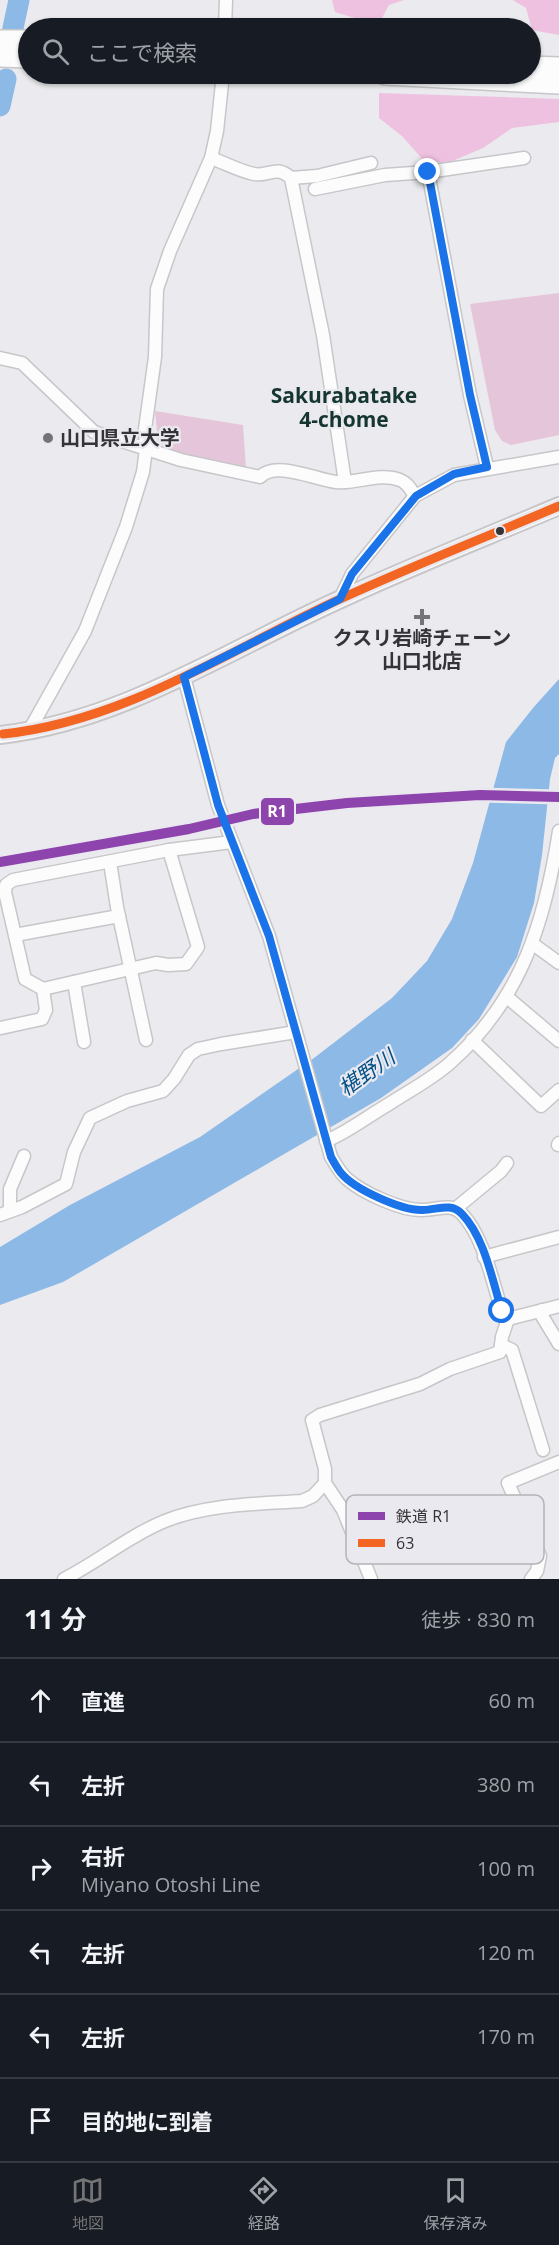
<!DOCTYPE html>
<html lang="ja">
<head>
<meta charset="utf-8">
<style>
	body { margin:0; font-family:"Open Sans","Noto Sans JP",sans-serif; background:#242831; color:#f1f3f6 }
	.stop { position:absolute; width:18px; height:18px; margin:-14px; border:4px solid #1a73e8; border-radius:50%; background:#fff }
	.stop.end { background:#1a73e8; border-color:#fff; box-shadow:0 2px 6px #0008 }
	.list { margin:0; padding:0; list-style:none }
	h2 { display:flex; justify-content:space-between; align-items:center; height:78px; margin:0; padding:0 24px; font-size:26px }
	h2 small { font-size:20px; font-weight:400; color:#9ea1a6 }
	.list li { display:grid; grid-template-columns:39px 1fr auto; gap:18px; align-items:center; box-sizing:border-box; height:84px; padding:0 24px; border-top:2px solid #363941 }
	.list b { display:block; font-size:22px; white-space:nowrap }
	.list p { margin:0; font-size:20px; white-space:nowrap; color:#9ea1a6 }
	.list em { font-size:20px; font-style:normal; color:#9ea1a6 }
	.icon { flex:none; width:33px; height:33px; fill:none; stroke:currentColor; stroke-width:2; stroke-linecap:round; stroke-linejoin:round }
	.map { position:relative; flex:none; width:559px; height:1579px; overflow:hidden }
	.search { position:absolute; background:#171b24; box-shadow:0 2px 4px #0004; left:18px; right:18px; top:18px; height:66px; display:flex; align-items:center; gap:15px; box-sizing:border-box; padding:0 21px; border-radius:33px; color:#9ea1a6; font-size:22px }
	.sheet { height:582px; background:#171b24 }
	nav { display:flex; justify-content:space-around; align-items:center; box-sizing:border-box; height:84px; border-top:2px solid #363941; background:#171b24; font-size:16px; color:#9ea1a6 }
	nav a { display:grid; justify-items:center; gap:3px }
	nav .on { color:#747476 }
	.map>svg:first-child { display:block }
	.green { fill:#e5c5da }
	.forest { fill:#edc1df }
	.water { fill:#8cb9e6 }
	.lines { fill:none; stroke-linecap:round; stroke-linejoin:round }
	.river { stroke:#8cb9e6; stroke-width:21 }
	.street-casing { stroke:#c7c6c9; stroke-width:15 }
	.secondary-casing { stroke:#c7c6c9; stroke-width:20 }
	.highway-casing { stroke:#c7c6c9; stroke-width:24 }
	.street { stroke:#fcfcfc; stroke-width:12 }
	.secondary { stroke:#fcfcfc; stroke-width:16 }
	.highway { stroke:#fcfcfc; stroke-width:21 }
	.bus-1-casing { stroke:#eae9ef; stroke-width:14 }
	.bus-1 { stroke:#f26522; stroke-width:9 }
	.rail-1-casing { stroke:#eae9ef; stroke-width:15 }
	.rail-1 { stroke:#8e44ad; stroke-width:10 }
	.route { stroke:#1a73e8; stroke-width:8 }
	.poi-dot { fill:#747476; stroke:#eae9ef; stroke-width:2 }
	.bus-dot { fill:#343436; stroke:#eae9ef; stroke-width:2 }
	.labels { text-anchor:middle; stroke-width:4.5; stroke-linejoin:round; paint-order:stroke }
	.poi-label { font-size:20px; font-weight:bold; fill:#343436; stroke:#eae9ef; text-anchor:start }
	.neighbourhood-label { font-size:21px; font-weight:bold; fill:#153630; stroke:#eae9ef }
	.water-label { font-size:21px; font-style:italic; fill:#045089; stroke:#eae9ef }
	.key { fill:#eae9ef; stroke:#b3b3b8; stroke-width:1.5 }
	.key-label { font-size:16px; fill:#343436 }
	.line-badge { stroke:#eae9ef; stroke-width:2 }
	.badge-label { font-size:16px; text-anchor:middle; font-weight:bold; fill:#fff }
</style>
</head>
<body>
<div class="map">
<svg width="559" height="1579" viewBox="0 0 559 1579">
	<rect width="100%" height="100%" fill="#ebeaee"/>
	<g class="green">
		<polygon points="559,293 559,435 511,445 502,441 495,430 470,304"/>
		<polygon points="155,411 243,425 246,469 176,453 158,442"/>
	</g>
	<g class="forest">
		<polygon points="332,0 404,0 389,5 380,22 361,20 335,12"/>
		<polygon points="507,0 559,0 559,35 532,30 526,8 513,0"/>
		<polygon points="379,93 559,99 559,122 512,128 483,148 448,163 424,161 402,136 379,118"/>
	</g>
	<polygon class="water" points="559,679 559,754 555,758 550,779 542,855 534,903 517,957 479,1019 452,1048 381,1098 63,1282 0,1305 0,1247 70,1205 200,1137 314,1058 392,998 427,961 452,919 473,863 506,742 533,708"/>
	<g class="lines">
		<g class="river">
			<polyline points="13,28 19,0"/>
			<polyline points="0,106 6,79"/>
		</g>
		<g class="street-casing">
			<g id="street">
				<polyline points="225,28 226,0"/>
				<path d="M211,158C225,163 239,171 254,174C270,177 275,164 291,178L323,335L345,482"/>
				<polyline points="428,172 470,395 487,467"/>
				<polyline points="291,178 317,176 371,163"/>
				<polyline points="315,189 385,175 428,172 524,158"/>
				<path d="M0,358L22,363L94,432L181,460L260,477C276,460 316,480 336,482C357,484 379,472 400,480C408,483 411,490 415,496"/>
				<polyline points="340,599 352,574 415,496 454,475 559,457"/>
				<path d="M184,677L218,805L269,936L331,1157C336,1165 340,1173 347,1179C363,1193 402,1211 423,1210C437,1210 451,1202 462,1214C484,1237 492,1281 502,1311L508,1319"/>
				<polyline points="29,731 85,631 126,527 143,472 146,449 145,429 155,357 157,289 170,251 211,158 217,131 223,74"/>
				<polyline points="110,862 117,907 146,1040"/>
				<polyline points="15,935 119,916"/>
				<polyline points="533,944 559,963"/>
				<polyline points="74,982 84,1042"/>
				<polyline points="43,989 156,963 168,965 186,964 198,947 169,850"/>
				<polyline points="507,997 559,1041"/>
				<polyline points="1,1028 42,1019 46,1010 43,989 25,979 5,892 6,885 13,880 169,850 232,842"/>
				<polyline points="472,1040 541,1106 559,1090"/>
				<path d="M326,1141C348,1132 368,1116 389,1104C409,1091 432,1079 450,1063C521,1000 545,922 559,831"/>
				<polyline points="558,1145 559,1143"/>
				<polyline points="455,1209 501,1171 507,1163"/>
				<polyline points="10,1211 10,1189 24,1156"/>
				<polyline points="0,1215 22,1207 66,1184 74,1152 90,1118 127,1101 163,1091 174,1079 189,1055 198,1049 221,1044 296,1032"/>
				<polyline points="484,1257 559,1237"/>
				<polyline points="542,1310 542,1316 559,1344"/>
				<polyline points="508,1319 559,1306"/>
				<polyline points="501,1345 512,1350 543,1450"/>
				<path d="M64,1579C98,1562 130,1535 165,1521C207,1504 258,1504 302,1501L313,1496L325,1483"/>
				<polyline points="371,1579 343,1510 325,1483 325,1469 312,1420 320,1415 420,1384 450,1369 500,1352 502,1337 508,1319"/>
				<polyline points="531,1579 537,1571 540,1556 508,1483 559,1462"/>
			</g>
		</g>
		<g class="secondary-casing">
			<path id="secondary" d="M0,735C124,721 229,649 341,599C412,566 486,537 559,506"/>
		</g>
		<g class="highway-casing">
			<g id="highway">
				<polyline points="0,41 28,41"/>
				<polyline points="0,56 28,57"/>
				<polyline points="530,67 559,68"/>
				<polyline points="385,74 559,83"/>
			</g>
		</g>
		<use href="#street" class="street"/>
		<use href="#secondary" class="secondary"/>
		<use href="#highway" class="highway"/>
		<g class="bus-1-casing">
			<path id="bus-1" d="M3,734C126,721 231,649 340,599C412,566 486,537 559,506"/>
		</g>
		<use href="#bus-1" class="bus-1"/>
		<g class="rail-1-casing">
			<polyline id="rail-1" points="0,862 189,829 253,814 347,803 480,795 559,797"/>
		</g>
		<use href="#rail-1" class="rail-1"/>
	</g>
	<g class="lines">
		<path class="route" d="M428,172L470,395L487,467L454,474L416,496L352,574L340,599L184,677L218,805L269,936L331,1157C334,1162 337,1168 341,1173C354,1189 402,1211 423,1210C437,1210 451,1202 462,1214C485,1238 492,1280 502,1311"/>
	</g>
	<g class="poi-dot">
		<circle cx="48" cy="438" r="6"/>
		<path d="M419 608h6v6h6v6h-6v6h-6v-6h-6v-6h6z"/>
	</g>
	<circle class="bus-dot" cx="500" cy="531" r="5"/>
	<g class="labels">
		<g class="poi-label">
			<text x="60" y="445">山口県立大学</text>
			<text x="422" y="645" text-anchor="middle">クスリ岩崎チェーン<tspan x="422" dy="23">山口北店</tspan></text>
		</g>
		<g class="neighbourhood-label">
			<text x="344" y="403">Sakurabatake<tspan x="344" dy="24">4-chome</tspan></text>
		</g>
		<g class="water-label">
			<text transform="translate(367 1073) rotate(-35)" y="7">椹野川</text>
		</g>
	</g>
	<rect x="346" y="1495" width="198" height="69" rx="9" class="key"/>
	<rect x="358" y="1512" width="27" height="8" fill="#8e44ad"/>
	<rect x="358" y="1539" width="27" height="8" fill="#f26522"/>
	<g class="key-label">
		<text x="396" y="1522">鉄道 R1</text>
		<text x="396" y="1549">63</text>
	</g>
	<rect class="line-badge" x="260" y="797" width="35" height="29" rx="6" fill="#8e44ad"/>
	<g class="badge-label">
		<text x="277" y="817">R1</text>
	</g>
</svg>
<div class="stop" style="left:502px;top:1311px"></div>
<div class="stop end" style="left:428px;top:172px"></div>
<div class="search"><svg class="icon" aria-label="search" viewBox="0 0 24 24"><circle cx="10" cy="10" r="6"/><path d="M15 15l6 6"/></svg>ここで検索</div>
</div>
<section class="sheet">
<h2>11 分<small>徒歩 · 830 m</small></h2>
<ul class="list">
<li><svg class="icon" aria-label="ahead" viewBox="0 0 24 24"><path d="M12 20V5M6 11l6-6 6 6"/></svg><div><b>直進</b></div><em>60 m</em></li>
<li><svg class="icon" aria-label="left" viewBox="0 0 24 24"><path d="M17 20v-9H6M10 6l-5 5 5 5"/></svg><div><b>左折</b></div><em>380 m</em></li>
<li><svg class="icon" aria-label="right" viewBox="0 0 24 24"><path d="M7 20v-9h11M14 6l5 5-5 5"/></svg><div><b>右折</b><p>Miyano Otoshi Line</p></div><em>100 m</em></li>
<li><svg class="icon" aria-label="left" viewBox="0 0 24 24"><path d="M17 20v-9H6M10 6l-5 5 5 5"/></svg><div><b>左折</b></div><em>120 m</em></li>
<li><svg class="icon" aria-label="left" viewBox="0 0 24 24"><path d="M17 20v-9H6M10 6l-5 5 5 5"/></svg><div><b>左折</b></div><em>170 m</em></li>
<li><svg class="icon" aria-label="arrive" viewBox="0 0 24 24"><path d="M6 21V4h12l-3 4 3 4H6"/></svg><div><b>目的地に到着</b></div></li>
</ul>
</section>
<nav>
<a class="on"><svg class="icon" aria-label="map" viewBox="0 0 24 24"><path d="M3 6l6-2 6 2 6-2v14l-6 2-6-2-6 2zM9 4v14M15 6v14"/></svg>地図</a>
<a><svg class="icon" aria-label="directions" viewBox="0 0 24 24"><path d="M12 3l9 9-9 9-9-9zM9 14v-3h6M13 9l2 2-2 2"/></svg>経路</a>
<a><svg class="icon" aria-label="saved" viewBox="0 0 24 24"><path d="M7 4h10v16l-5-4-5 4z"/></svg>保存済み</a>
</nav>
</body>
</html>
